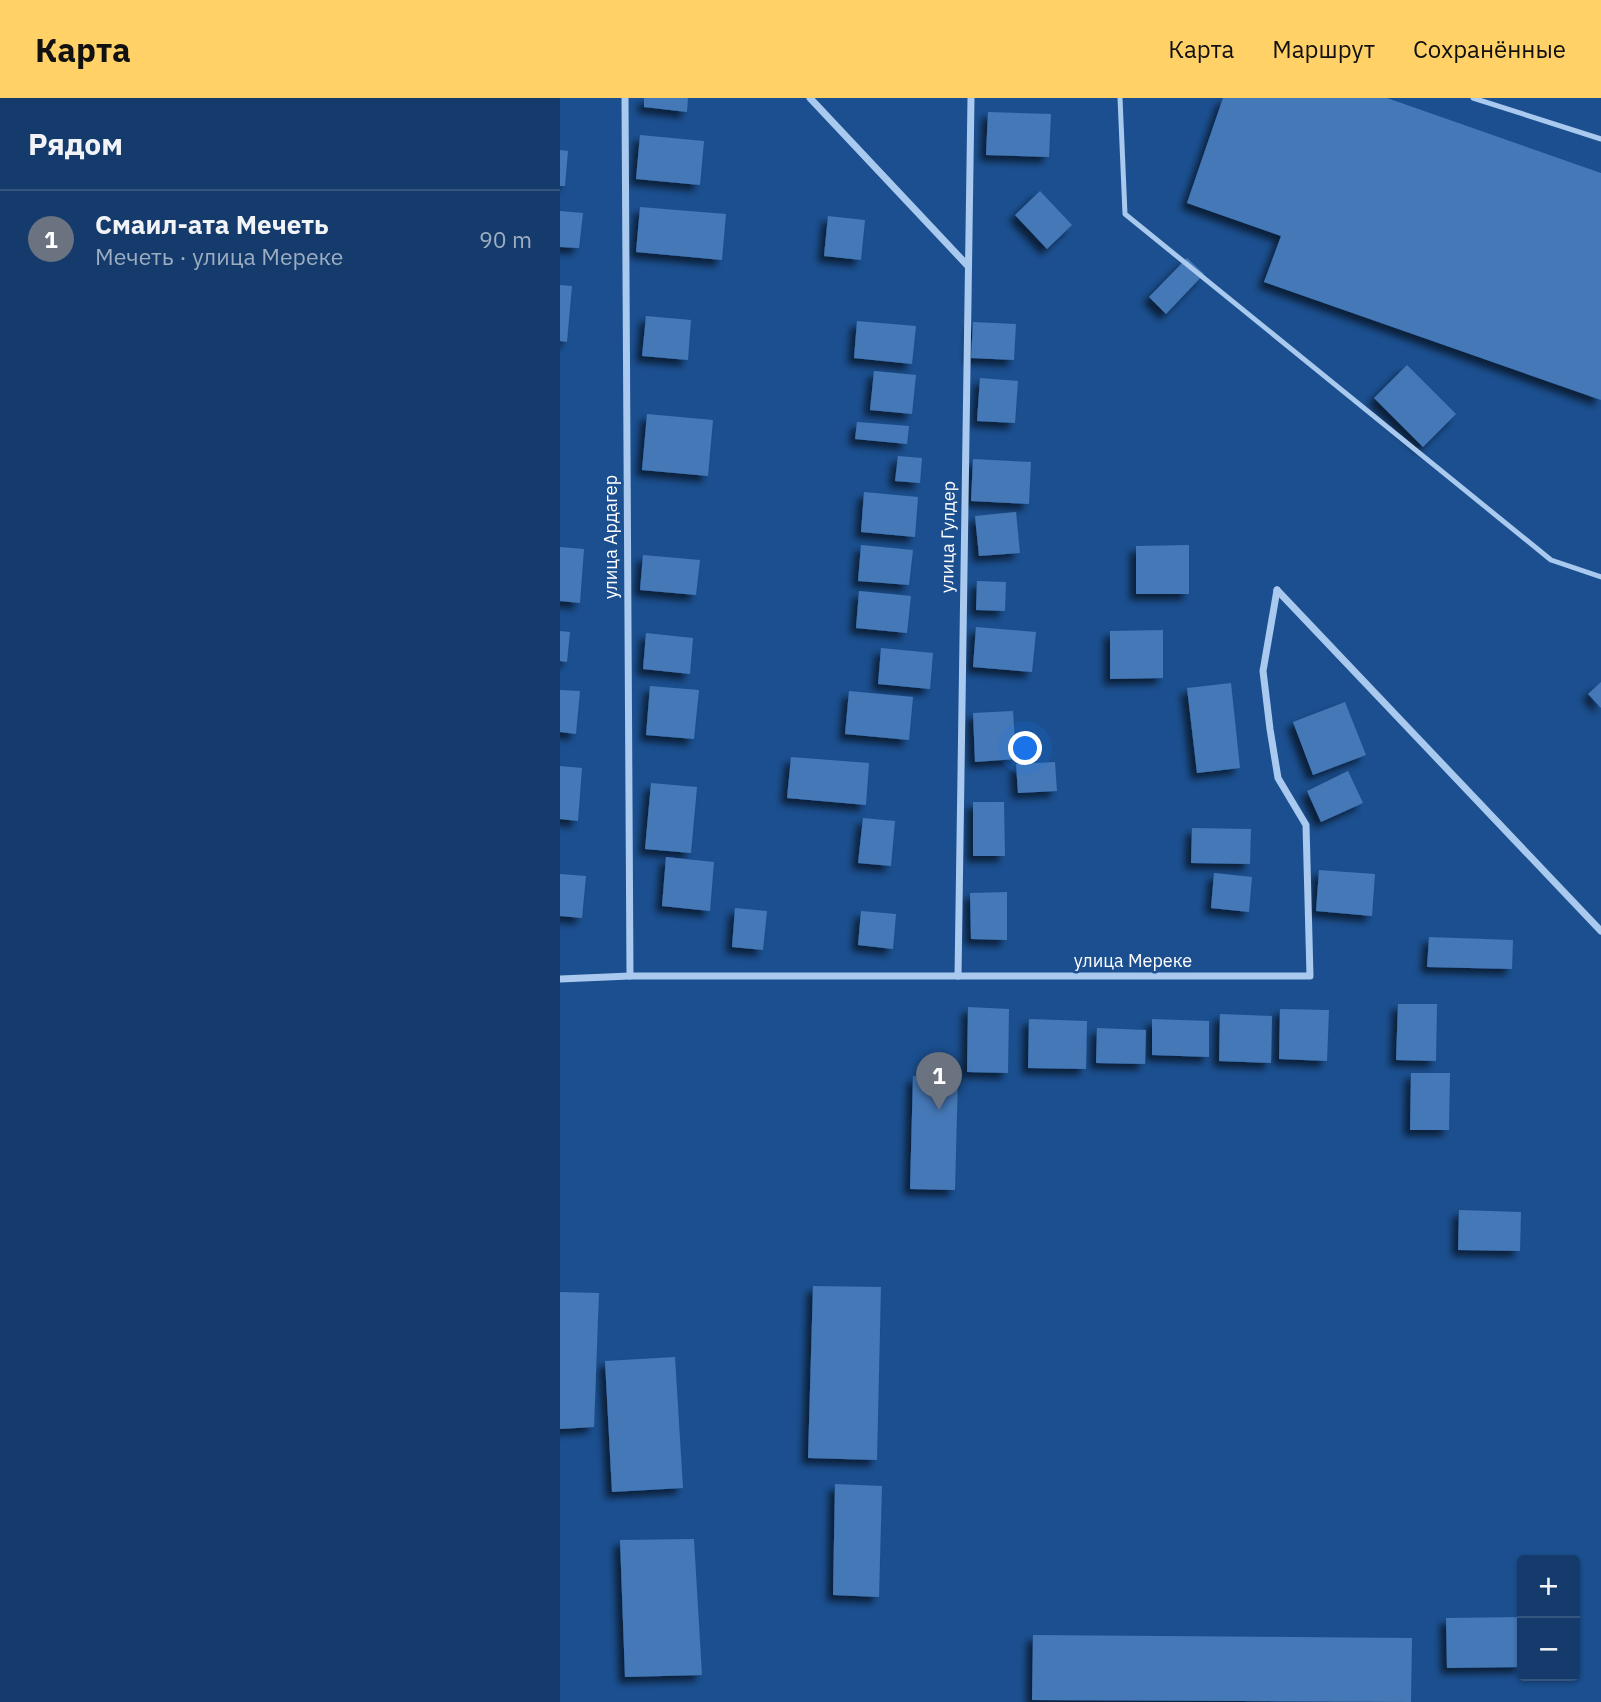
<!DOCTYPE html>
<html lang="ru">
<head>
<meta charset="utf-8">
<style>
	body { margin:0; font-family:"IBM Plex Sans",sans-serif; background:#214673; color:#f1f3f6 }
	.controls { position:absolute; right:21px; bottom:21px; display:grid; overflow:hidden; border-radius:7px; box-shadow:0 2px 5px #0004 }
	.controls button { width:63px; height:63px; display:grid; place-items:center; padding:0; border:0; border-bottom:2px solid #33557e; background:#143b6b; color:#f1f3f6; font:35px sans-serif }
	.you { position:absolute; left:466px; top:651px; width:24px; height:24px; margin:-18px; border:5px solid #fff; border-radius:50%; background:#1a73e8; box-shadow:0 0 0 10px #1a73e833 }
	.badge { display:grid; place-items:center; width:46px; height:46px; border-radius:50%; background:#ffd166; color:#fff; font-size:23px; font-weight:700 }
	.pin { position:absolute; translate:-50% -58px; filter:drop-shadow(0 2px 4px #0008) }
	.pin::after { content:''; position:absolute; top:37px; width:24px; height:21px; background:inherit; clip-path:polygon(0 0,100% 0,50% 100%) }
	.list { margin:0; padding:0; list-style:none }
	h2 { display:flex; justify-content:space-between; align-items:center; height:91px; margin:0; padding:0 28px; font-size:30px }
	h2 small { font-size:23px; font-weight:400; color:#9dadc1 }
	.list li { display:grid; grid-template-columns:46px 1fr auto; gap:21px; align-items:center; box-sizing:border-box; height:98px; padding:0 28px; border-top:2px solid #33557e }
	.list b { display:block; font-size:26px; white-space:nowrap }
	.list p { margin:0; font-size:23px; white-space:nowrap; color:#9dadc1 }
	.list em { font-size:23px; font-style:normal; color:#9dadc1 }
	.map { position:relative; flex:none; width:1041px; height:1604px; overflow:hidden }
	header { display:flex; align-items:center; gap:42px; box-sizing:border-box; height:98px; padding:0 35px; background:#ffd166; color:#111 }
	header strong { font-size:33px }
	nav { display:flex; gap:38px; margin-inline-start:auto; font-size:24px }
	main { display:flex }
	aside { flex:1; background:#143b6b }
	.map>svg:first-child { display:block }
	.building { fill:#4478b7; filter:url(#shadow) }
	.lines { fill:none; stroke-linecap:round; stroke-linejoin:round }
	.lane { stroke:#a9c9ee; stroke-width:5 }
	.street { stroke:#a9c9ee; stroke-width:7 }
	.labels { text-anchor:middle; stroke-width:5; stroke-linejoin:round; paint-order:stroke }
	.street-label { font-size:18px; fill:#fff; stroke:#1b4f8f }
</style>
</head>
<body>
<header>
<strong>Карта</strong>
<nav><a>Карта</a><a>Маршрут</a><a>Сохранённые</a></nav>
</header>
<main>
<aside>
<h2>Рядом<small></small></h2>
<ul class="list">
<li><span class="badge" style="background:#6b7280">1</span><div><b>Смаил-ата Мечеть</b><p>Мечеть · улица Мереке</p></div><em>90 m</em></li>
</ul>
</aside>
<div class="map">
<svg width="1041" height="1604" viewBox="0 0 1041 1604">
	<defs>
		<filter id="shadow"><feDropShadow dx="-6" dy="6" stdDeviation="3.5" flood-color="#0009"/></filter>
	</defs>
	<rect width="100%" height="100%" fill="#1b4f8f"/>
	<g class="building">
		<polygon points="84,0 128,0 127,14 84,9"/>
		<polygon points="663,0 827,0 1041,75 1041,302 704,184 721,138 627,105"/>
		<polygon points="428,14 491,16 489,59 426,57"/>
		<polygon points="80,37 144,43 140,87 76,81"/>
		<polygon points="0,52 8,53 5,88 0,88"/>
		<polygon points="480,93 512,127 487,151 455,117"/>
		<polygon points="80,109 166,116 162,162 76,154"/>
		<polygon points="0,113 23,115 19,150 0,149"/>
		<polygon points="268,118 305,122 301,162 264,158"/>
		<polygon points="627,160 644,176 606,216 589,199"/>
		<polygon points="0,187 12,188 7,244 0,243"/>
		<polygon points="86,218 131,222 128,262 82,258"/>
		<polygon points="297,223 356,228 352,266 294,260"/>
		<polygon points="413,224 456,226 454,262 411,260"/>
		<polygon points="847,267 896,316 863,349 814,300"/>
		<polygon points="314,273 356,277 352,316 310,312"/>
		<polygon points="420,280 458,283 455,325 417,323"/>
		<polygon points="87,316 153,322 148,378 82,372"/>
		<polygon points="297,324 349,328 347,346 295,341"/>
		<polygon points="338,358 362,360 360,385 335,383"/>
		<polygon points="413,361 471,364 469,406 411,403"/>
		<polygon points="304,394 358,399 355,439 301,434"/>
		<polygon points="456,414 460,455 419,458 415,418"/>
		<polygon points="301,447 353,452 349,487 298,483"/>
		<polygon points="629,447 629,496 576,496 576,448"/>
		<polygon points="0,449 24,451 20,505 0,503"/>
		<polygon points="83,457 140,462 136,497 80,492"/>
		<polygon points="417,483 446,484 445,513 416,512"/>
		<polygon points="299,493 351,498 347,535 296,530"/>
		<polygon points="416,529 476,534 472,574 413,569"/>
		<polygon points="603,532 603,580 550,581 550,533"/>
		<polygon points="0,533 10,534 7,564 0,563"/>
		<polygon points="86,535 133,540 130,576 83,571"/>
		<polygon points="321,550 373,555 370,591 318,586"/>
		<polygon points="1041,584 1041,610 1028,596"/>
		<polygon points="671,585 680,670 637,675 627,590"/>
		<polygon points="90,588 139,592 134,641 86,637"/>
		<polygon points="0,592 20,593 16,636 0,634"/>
		<polygon points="289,593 353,599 349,642 285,636"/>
		<polygon points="785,604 806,657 753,677 733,624"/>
		<polygon points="453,613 456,661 415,664 413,615"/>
		<polygon points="231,659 309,665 306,707 227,700"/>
		<polygon points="495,664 497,693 458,695 456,666"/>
		<polygon points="0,668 22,670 18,723 0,721"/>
		<polygon points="788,673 803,705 761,724 747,693"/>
		<polygon points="91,685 137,689 131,755 85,751"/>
		<polygon points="413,704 444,704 445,758 413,758"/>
		<polygon points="303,720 335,723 331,768 298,765"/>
		<polygon points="632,730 691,731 690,766 631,765"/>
		<polygon points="106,759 154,764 150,813 102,808"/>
		<polygon points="759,772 815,776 812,818 756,813"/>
		<polygon points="654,775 692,779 689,814 651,810"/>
		<polygon points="0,776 26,778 22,820 0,818"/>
		<polygon points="447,794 447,842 411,841 410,795"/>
		<polygon points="175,810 207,813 203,852 172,849"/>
		<polygon points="301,813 336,816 333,851 298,847"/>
		<polygon points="869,839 953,842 952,871 867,869"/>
		<polygon points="838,906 877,906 876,963 836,962"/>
		<polygon points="408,909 449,911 448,975 407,974"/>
		<polygon points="720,911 769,912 767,963 719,961"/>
		<polygon points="660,916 712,918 711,965 659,963"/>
		<polygon points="469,921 527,923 526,971 468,970"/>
		<polygon points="592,921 649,923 649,959 592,957"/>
		<polygon points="537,930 586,932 585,966 536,965"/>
		<polygon points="851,975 890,975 889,1032 850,1032"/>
		<polygon points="353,978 398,979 395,1092 350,1091"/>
		<polygon points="899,1112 961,1114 960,1153 898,1152"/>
		<polygon points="253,1188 321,1189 317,1362 248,1360"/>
		<polygon points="0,1194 39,1195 34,1329 0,1331"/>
		<polygon points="115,1259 123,1390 52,1394 45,1263"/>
		<polygon points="275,1386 322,1388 319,1499 273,1497"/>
		<polygon points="134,1441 142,1577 65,1579 60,1442"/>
		<polygon points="962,1519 962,1569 887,1570 886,1520"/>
		<polygon points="473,1537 852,1540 851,1604 472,1602"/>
	</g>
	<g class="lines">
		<g class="lane">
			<polyline points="560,0 565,116 991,462 1041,479"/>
			<polyline points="913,0 1041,41"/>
		</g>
		<g class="street">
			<polyline points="65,0 70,878"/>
			<polyline points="250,0 407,167"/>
			<polyline points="717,492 1041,833"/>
			<polyline points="398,878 411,0"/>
			<polyline points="0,881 70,878 750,878 746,727 718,680 710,631 703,573 717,492"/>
		</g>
	</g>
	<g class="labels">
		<g class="street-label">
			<text transform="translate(51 439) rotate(-90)" y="6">улица Ардагер</text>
			<text transform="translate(388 439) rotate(-89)" y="6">улица Гулдер</text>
			<text x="573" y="869">улица Мереке</text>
		</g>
	</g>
</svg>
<div class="controls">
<button>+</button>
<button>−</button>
</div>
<div class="you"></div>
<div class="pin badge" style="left:379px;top:1012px;background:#6b7280">1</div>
</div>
</main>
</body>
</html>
